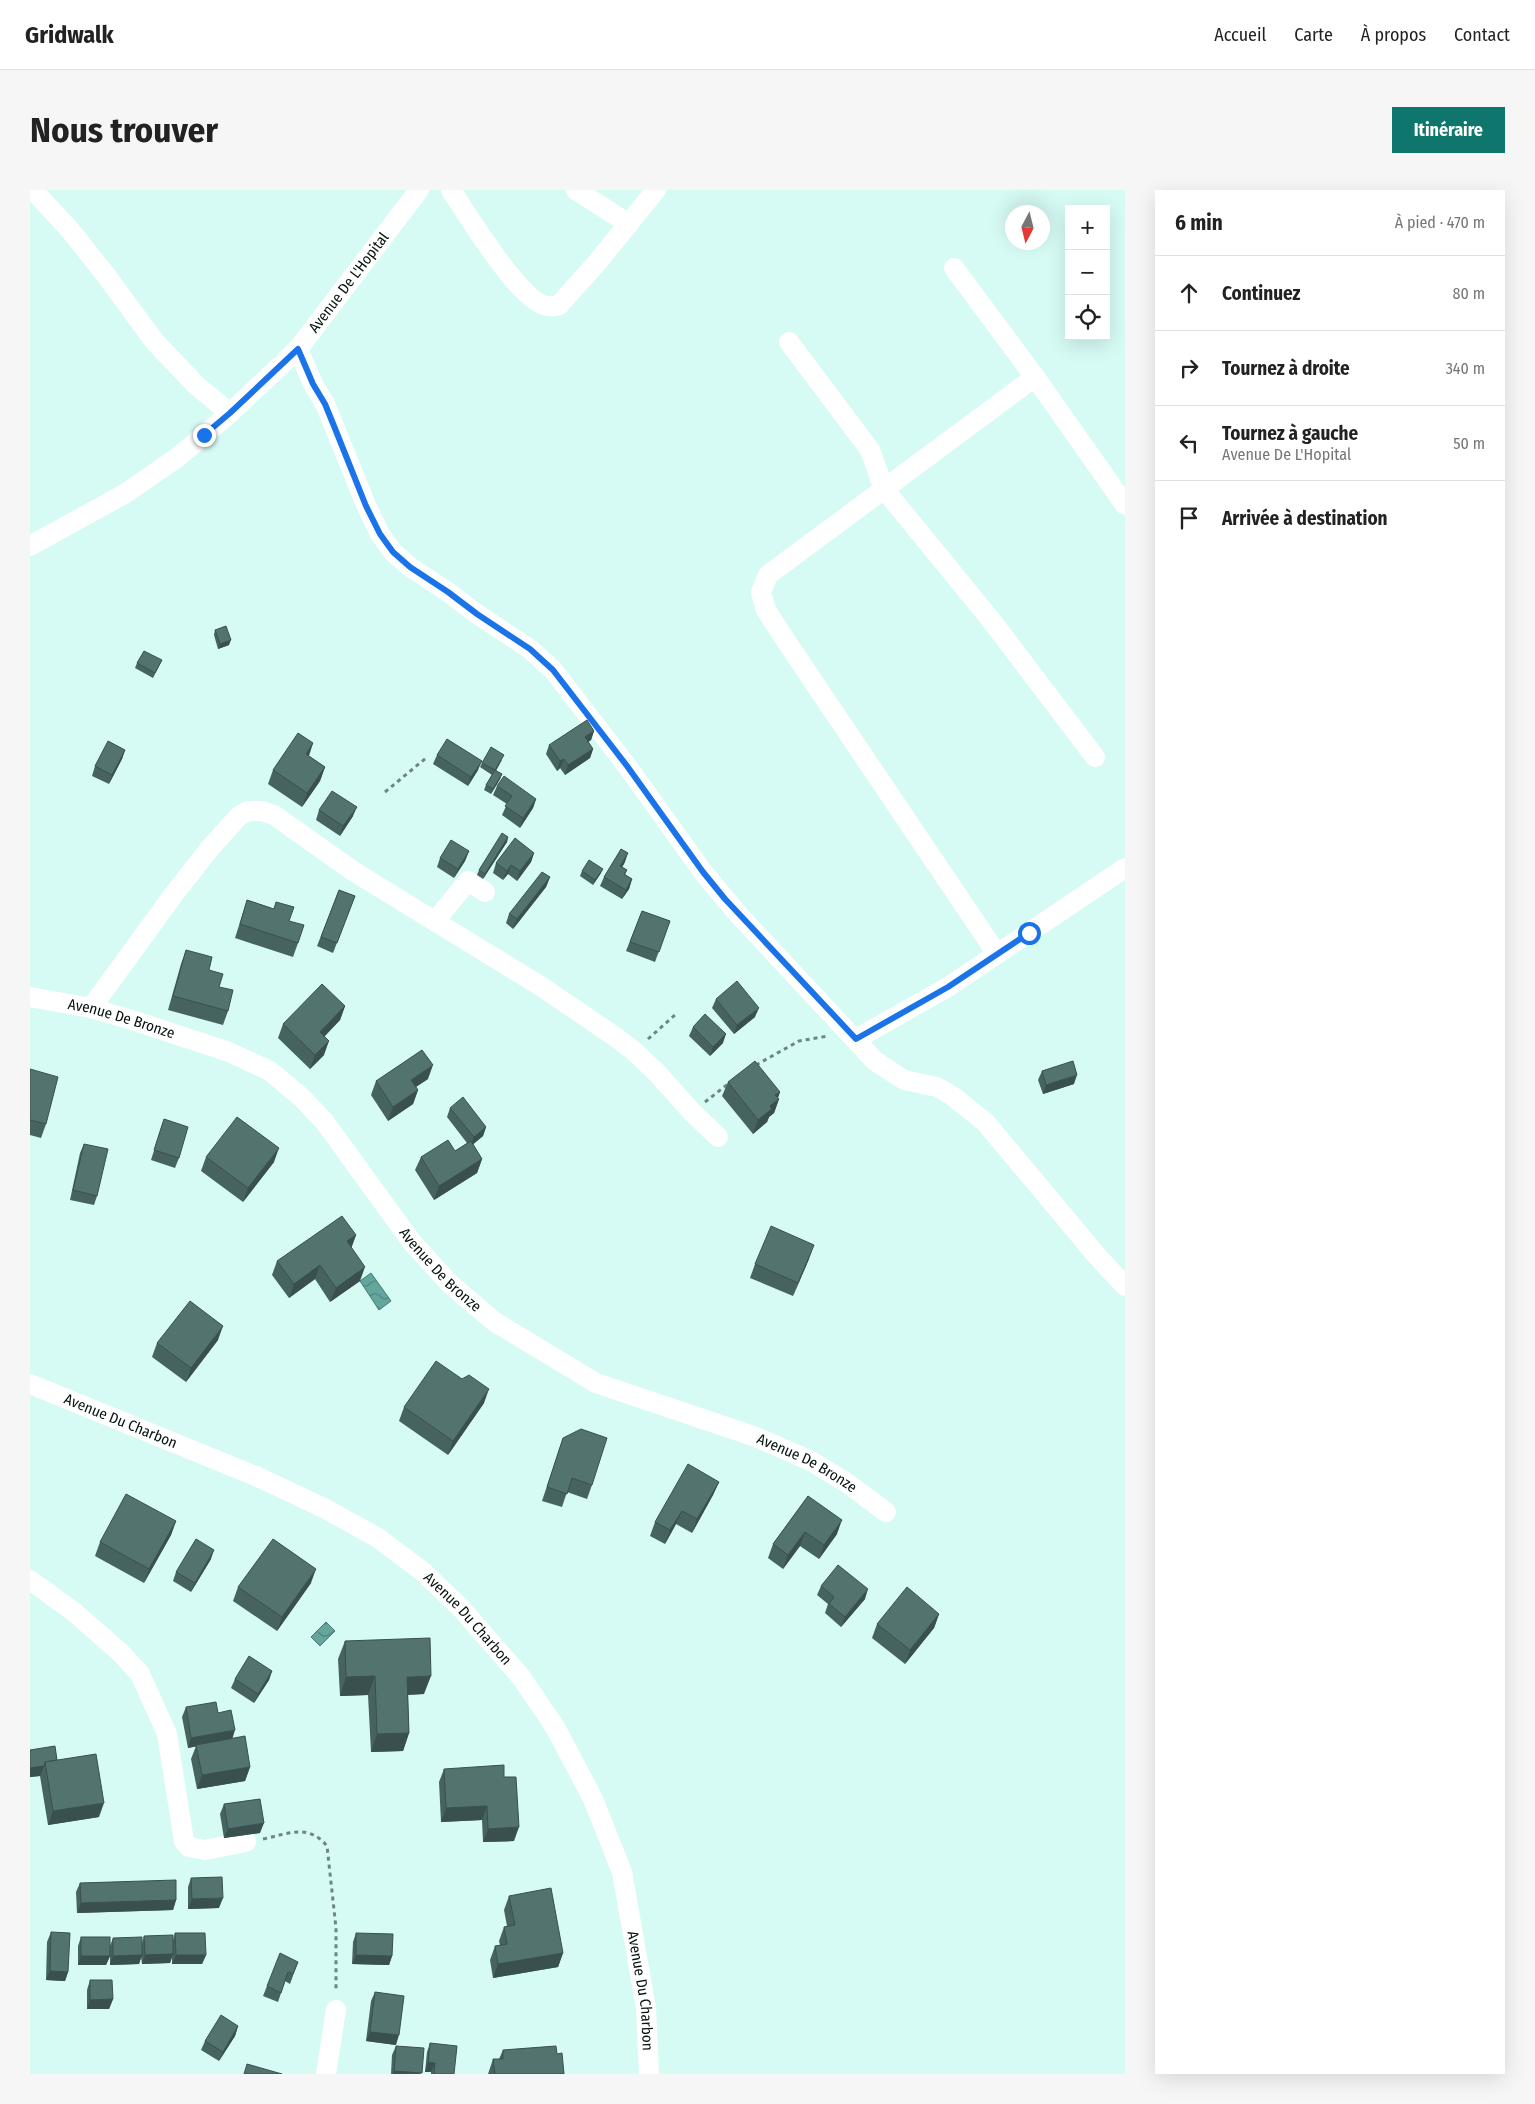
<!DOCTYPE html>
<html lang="fr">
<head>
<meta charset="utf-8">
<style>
	body { margin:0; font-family:"Fira Sans Condensed",sans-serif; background:#f6f6f6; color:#222 }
	.controls { position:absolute; right:15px; top:15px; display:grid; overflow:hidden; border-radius:0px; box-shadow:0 5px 20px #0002 }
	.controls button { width:45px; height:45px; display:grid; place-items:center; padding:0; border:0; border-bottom:1px solid #e0e0e0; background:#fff; color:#222; font:25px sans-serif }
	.compass { position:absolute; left:975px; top:15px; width:45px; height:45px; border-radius:50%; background:#fff; box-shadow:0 5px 20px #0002; rotate:187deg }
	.stop { position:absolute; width:15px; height:15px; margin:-11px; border:4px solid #1a73e8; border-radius:50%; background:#fff }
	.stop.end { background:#1a73e8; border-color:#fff; box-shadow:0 1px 5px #0008 }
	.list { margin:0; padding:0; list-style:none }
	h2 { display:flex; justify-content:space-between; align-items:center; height:65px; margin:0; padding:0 20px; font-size:21px }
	h2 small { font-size:16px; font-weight:400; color:#767676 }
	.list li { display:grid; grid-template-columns:32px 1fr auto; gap:15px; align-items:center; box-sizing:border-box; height:75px; padding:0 20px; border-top:1px solid #e0e0e0 }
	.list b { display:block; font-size:19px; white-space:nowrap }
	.list p { margin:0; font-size:16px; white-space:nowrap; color:#767676 }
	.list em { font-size:16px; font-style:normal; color:#767676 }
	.icon { flex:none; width:28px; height:28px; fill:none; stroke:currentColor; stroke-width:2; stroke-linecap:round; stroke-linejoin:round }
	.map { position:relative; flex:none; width:1095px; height:1884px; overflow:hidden; border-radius:0px }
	header { display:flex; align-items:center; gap:30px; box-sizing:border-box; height:70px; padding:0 25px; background:#fff; border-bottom:1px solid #e0e0e0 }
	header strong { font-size:24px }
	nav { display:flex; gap:28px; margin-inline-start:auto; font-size:18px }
	.intro { display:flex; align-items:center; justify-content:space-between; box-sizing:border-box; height:120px; padding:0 30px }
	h1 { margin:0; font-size:35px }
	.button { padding:12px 22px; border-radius:0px; background:#0f766e; color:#fff; font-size:18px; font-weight:700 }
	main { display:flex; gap:30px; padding:0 30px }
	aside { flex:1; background:#fff; border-radius:0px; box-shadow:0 5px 20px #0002 }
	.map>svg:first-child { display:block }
	.water { fill:url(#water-waves); stroke:#487a73 }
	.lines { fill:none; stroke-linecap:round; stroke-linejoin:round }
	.path { stroke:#6e8682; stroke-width:3; stroke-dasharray:4 4; stroke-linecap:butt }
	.minor { stroke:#fff; stroke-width:20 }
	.wall { fill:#47635f }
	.shaded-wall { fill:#3a504e }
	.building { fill:#53736f; stroke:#3a504e }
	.route { stroke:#1a73e8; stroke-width:6 }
	.labels { text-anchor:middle; stroke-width:4; stroke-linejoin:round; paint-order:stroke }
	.street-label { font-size:15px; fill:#061311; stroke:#fff }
</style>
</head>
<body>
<header>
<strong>Gridwalk</strong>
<nav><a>Accueil</a><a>Carte</a><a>À propos</a><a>Contact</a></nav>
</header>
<div class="intro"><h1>Nous trouver</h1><a class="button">Itinéraire</a></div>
<main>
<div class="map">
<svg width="1095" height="1884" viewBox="0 0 1095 1884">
	<defs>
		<pattern id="water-waves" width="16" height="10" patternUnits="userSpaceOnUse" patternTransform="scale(1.25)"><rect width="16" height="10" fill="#64a69d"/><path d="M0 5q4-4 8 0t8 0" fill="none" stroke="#50867f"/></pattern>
	</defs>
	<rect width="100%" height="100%" fill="#d6faf4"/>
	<g class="water">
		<polygon points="341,1083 361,1111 349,1120 330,1091"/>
		<polygon points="296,1432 305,1441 290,1456 281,1447"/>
	</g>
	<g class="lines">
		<g class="path">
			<polyline points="355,602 396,568"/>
			<polyline points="618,849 646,824"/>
			<polyline points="726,875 769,851 798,846"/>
			<polyline points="675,912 698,894"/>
			<path d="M233,1649C258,1644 278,1633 297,1656L306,1738V1802"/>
		</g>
		<g class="minor">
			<polyline points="3,0 40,40 75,84 125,152 167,196 200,223"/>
			<path d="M421,0C437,24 491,114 518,116C521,117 526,116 529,115L565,75L626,0"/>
			<polyline points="546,0 599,34"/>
			<polyline points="924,78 1005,187 1095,315"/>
			<polyline points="759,152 840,260 854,299 961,430 1065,567"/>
			<polyline points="268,159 283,194 295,214 304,236 336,315 350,344 363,362 380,377 418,402 447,424 500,459 523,480 597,576 673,682 707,723 845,871 874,890 907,897 924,907 956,933 1068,1067 1095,1096"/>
			<path id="s1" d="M0,356L96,303L148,267L200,223L268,159L389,0"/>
			<polyline points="405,731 438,691 455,702"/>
			<polyline points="967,764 758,454 736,420 731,402 738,385 1005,187"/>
			<path id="s2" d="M0,807L61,818L108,832L199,862L240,881L271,907L294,931L381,1051L420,1094L465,1132L566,1193L726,1247L781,1271L817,1293L856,1322"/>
			<polyline points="61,818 144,704 180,658 209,626 218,621 232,621 244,625 323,681 512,797 584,846 604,861 627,883 662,922 688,947"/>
			<polyline points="826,849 918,797 1095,678"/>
			<path id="s3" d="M0,1194L228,1287L296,1319L348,1348L392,1381L430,1417L491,1487L525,1537L563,1609L592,1682L616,1818L619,1884"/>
			<polyline points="0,1390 44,1422 91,1463 110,1484 137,1544 154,1651 159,1657 175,1660 216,1652"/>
			<polyline points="296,1884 306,1820"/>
		</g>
	</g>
	<g class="wall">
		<polygon points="185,440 199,455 188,459 184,445"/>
		<polygon points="132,470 123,488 105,478 107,473"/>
		<polygon points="564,541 561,550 558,552 563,559 560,568 535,585 530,578 527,581 516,564 519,555"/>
		<polygon points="283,553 279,566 295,577 290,591 272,617 238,594 243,580"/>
		<polygon points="95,560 92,569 79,594 62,586 65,576"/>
		<polygon points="407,565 448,580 438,596 403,574"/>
		<polygon points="472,570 466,581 472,584 470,589 461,604 454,600 456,595 462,585 450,577 452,573"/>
		<polygon points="467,596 506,609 503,618 490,638 472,625 477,614 463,605"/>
		<polygon points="289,620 323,626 310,646 286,630"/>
		<polygon points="478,647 477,652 453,689 447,685 449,680"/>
		<polygon points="439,661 435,671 424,688 407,677 410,668"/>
		<polygon points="504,663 501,672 487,691 478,684 473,690 463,683 466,673"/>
		<polygon points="595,672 592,677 597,680 595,685 602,689 599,699 592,709 570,696 574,687"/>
		<polygon points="552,681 571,683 563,695 550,686"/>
		<polygon points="520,687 516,697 483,739 476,733 479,724"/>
		<polygon points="309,700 325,706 303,763 287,756"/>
		<polygon points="217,710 244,719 246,712 268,753 263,767 205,748"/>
		<polygon points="612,721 640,731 625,772 596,761"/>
		<polygon points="156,760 189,797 198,821 193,835 138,820 151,774"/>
		<polygon points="686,809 725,827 704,844 682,818"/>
		<polygon points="315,816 310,830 295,846 294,865 280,879 248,848 253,834"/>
		<polygon points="663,837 693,853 680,866 659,846"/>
		<polygon points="0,879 16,934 11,948 0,945"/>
		<polygon points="1012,881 1044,894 1013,904 1008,890"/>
		<polygon points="398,889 386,897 388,900 383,914 358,931 341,905 346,891"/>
		<polygon points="698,892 750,902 748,908 749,909 744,923 739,927 737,932 723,944 692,906"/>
		<polygon points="420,918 456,937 453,946 443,954 452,969 447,983 404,1010 385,980 391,967 425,961 437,953 417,927"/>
		<polygon points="134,929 149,968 145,978 121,970"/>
		<polygon points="54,954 67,1006 64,1015 40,1010 50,963"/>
		<polygon points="176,967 244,972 213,1012 171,981"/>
		<polygon points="326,1045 321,1058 330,1091 300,1112 285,1089 259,1108 242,1085 247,1071"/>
		<polygon points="779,1069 763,1106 720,1088 725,1074"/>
		<polygon points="188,1150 156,1192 122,1167 127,1153"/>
		<polygon points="454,1213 418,1265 369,1231 374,1217"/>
		<polygon points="533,1248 562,1295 557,1309 537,1302 532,1317 512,1311"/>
		<polygon points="689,1292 683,1305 662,1343 646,1334 635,1354 620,1346 625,1332"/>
		<polygon points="778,1306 807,1344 789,1369 770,1356 753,1379 738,1368 743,1354"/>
		<polygon points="146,1331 141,1345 114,1393 65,1366 70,1352"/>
		<polygon points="181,1369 161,1402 143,1391 146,1382"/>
		<polygon points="281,1393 247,1441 203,1411 208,1397"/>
		<polygon points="791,1396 835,1409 811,1437 795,1423 798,1414 787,1405"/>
		<polygon points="909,1424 904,1438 875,1474 842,1448 847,1434"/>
		<polygon points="315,1451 394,1504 378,1505 379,1543 373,1561 341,1562 338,1505 310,1506 308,1469"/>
		<polygon points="242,1481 239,1490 224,1513 201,1498 205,1489"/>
		<polygon points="156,1517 188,1523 202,1549 220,1577 215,1591 167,1599 161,1569 166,1556 158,1558 152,1527"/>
		<polygon points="0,1560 27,1570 69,1627 18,1635 10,1586 0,1587"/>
		<polygon points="414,1579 474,1587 484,1651 453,1652 452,1630 411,1632 409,1592"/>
		<polygon points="194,1614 230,1643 194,1648 190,1624"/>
		<polygon points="161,1688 189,1718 158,1719 158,1697"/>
		<polygon points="50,1693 146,1710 143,1720 47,1723 46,1702"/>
		<polygon points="479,1706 533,1763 528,1777 463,1788 460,1770 465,1756 470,1755 469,1751 474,1737 477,1736 474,1720"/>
		<polygon points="21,1742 38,1782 35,1791 16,1790 17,1752"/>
		<polygon points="145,1743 176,1765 172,1774 142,1774 142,1767 140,1773 112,1774 111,1767 109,1774 80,1775 80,1766 76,1775 48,1775 48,1756 51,1747 80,1756 83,1748 112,1753 114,1746 143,1750"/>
		<polygon points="326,1743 362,1766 359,1775 322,1774 323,1752"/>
		<polygon points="268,1772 260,1794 255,1791 248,1812 233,1806 237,1796"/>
		<polygon points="60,1790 83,1809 79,1819 57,1819 57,1800"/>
		<polygon points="345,1802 366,1855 336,1851 341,1811"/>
		<polygon points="208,1836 205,1846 189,1871 171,1860 175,1851"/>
		<polygon points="400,1853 424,1884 401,1884 401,1882 395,1882 397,1862"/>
		<polygon points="366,1856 391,1884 361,1884 362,1865"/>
		<polygon points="473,1860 527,1864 534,1884 458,1884 463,1869 469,1869"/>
	</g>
	<g class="shaded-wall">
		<polygon points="201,450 199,455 188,459 190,454"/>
		<polygon points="564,541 561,550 552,557 555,547"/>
		<polygon points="283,553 278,567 276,564"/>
		<polygon points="563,559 560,568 535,585 538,575"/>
		<polygon points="95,560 92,569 79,594 82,585"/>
		<polygon points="534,569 530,578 527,581 530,571"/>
		<polygon points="452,571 448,580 438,596 441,587"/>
		<polygon points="295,577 290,591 272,617 277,603"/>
		<polygon points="472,584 470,589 461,604 463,599"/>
		<polygon points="506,609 503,618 490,638 493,628"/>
		<polygon points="327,617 323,626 310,646 313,636"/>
		<polygon points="478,647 477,652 453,689 455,684"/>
		<polygon points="439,661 435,671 424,688 428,679"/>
		<polygon points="504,663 501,672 487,691 490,681"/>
		<polygon points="598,663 595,672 587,686 590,676"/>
		<polygon points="481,675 478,684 473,690 477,681"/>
		<polygon points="573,679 571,683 563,695 565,690"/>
		<polygon points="520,687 516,697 483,739 487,729"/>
		<polygon points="602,689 599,699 592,709 596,700"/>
		<polygon points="315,816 310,830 285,856 290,842"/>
		<polygon points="729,818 725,827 704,844 707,835"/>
		<polygon points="696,844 693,853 680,866 683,857"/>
		<polygon points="299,851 294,865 280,879 285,865"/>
		<polygon points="403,875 398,889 376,903 381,890"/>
		<polygon points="1047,885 1044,894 1013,904 1016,895"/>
		<polygon points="388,900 383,914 358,931 363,917"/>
		<polygon points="750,902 746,912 749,909 744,923 739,927 737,932 723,944 728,930 745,905"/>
		<polygon points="456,937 453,946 440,957 444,947"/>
		<polygon points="249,958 244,972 213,1012 218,998"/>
		<polygon points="452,969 447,983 404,1010 409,996"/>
		<polygon points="326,1045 321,1059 317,1051"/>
		<polygon points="784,1055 779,1069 763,1106 768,1093"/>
		<polygon points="290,1075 285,1089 259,1108 264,1094"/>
		<polygon points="335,1077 330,1091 300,1112 306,1098"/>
		<polygon points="193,1136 188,1150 156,1192 161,1178"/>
		<polygon points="459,1199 454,1213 418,1265 423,1251"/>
		<polygon points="689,1292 683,1305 662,1343 667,1329"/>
		<polygon points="652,1321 646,1334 635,1354 640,1340"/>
		<polygon points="812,1330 807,1344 789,1369 794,1355"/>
		<polygon points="146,1331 141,1345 114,1393 119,1379"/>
		<polygon points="775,1342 770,1356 753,1379 758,1365"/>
		<polygon points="184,1360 181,1369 161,1402 165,1393"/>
		<polygon points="286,1379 281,1393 247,1441 252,1427"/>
		<polygon points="838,1399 835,1409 811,1437 815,1427"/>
		<polygon points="909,1424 904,1438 875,1474 880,1460"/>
		<polygon points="242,1481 239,1490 224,1513 228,1504"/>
		<polygon points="345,1486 338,1505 310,1506 316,1487"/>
		<polygon points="401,1486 394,1504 371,1505 377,1487"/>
		<polygon points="205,1540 202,1550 158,1558 161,1548"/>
		<polygon points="379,1543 373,1561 341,1562 347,1544"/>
		<polygon points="14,1576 10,1586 0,1587 0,1578"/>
		<polygon points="220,1577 215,1591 167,1599 172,1585"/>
		<polygon points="74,1613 69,1627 18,1635 23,1621"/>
		<polygon points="457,1616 452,1630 411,1632 416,1618"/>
		<polygon points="234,1633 230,1643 194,1648 198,1639"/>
		<polygon points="489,1637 484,1651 453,1652 458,1639"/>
		<polygon points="193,1708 189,1718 158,1719 162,1709"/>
		<polygon points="146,1710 143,1720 47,1723 51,1713"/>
		<polygon points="533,1763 528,1777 463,1788 468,1774"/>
		<polygon points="143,1764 140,1773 112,1774 115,1765"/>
		<polygon points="112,1765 109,1774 80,1775 83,1766"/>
		<polygon points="146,1765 176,1765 172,1774 142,1774"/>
		<polygon points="326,1765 362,1766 359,1775 322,1774"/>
		<polygon points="51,1766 80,1766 76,1775 48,1775"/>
		<polygon points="20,1781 38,1782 35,1791 16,1790"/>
		<polygon points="83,1809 79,1819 57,1819 60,1810"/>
		<polygon points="208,1836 205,1846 189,1871 193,1862"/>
		<polygon points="340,1842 369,1845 366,1855 336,1851"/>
		<polygon points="398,1872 405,1873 401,1882 395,1882"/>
		<polygon points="364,1881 392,1883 363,1884"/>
	</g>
	<g class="building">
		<polygon points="196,436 201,450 190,454 185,440"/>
		<polygon points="114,461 132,470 125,483 107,473"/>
		<polygon points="557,530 564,541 555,547 563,559 538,575 534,569 530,571 519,555"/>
		<polygon points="268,543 283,553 276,564 295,577 277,603 243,580"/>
		<polygon points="417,549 452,571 441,587 407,565"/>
		<polygon points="78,551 95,560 82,585 65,576"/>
		<polygon points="461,557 474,565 465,580 452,573"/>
		<polygon points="465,580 472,584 463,599 456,595"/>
		<polygon points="474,586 506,609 493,628 475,616 482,606 467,596"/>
		<polygon points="302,601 327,617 313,636 289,620"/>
		<polygon points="472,643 478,647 455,684 449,680"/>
		<polygon points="485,648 504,663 490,681 481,675 477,681 466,673"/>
		<polygon points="421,650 439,661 428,679 410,668"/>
		<polygon points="591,659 598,663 590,676 597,680 594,684 602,689 596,700 574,687"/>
		<polygon points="559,670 573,679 565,690 552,681"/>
		<polygon points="512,682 520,687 487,729 479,724"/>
		<polygon points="309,700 325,706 307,753 291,747"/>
		<polygon points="217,710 244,719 246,712 264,717 259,731 274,735 268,753 210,734"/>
		<polygon points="612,721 640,731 629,762 600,752"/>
		<polygon points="156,760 182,767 179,780 193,784 189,797 203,800 198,821 143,806"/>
		<polygon points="707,791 729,818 707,835 686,809"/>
		<polygon points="292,794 315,816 290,842 299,851 285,865 253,834"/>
		<polygon points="675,824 696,844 683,857 663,837"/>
		<polygon points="392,860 403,875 381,890 388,900 363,917 346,891"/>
		<polygon points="725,871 750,902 745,905 749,909 740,916 742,919 728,930 698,892"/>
		<polygon points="1043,871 1047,885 1016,895 1012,881"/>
		<polygon points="0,879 28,887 16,934 0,930"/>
		<polygon points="433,907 456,937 444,947 420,918"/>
		<polygon points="207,927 249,958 218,998 176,967"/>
		<polygon points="134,929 158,937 149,968 124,960"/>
		<polygon points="418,950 425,961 441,951 452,969 409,996 391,967"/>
		<polygon points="54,954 78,959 67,1006 43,1000"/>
		<polygon points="312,1026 326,1045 317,1051 335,1077 306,1098 290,1075 264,1094 247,1071"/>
		<polygon points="741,1036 784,1055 768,1093 725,1074"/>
		<polygon points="160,1111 193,1136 161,1178 127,1153"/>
		<polygon points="406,1171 432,1189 439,1185 459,1199 423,1251 374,1217"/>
		<polygon points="551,1239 577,1248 562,1295 542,1288 537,1304 517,1297 533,1248"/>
		<polygon points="658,1274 689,1292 667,1329 652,1321 640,1340 625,1332"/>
		<polygon points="96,1304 146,1331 119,1379 70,1352"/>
		<polygon points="778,1306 812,1330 794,1355 775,1342 758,1365 743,1354"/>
		<polygon points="166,1349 184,1360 165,1393 146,1382"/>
		<polygon points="243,1349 286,1379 252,1427 208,1397"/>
		<polygon points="808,1375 838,1399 815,1427 799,1414 804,1407 791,1396"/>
		<polygon points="877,1397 909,1424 880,1460 847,1434"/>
		<polygon points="400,1448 401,1486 377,1487 379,1543 347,1544 345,1486 316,1487 315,1451"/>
		<polygon points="219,1466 242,1481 228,1504 205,1489"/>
		<polygon points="186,1512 188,1523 201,1520 205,1540 161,1548 156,1517"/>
		<polygon points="215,1546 220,1577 172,1585 166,1555"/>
		<polygon points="25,1556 27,1570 15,1572 14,1576 0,1578 0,1560"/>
		<polygon points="66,1564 74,1613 23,1621 15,1572"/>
		<polygon points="474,1575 474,1587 486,1587 489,1637 458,1639 457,1616 416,1618 414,1579"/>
		<polygon points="230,1609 234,1633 198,1639 194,1614"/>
		<polygon points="192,1687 193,1708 162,1709 161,1688"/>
		<polygon points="146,1690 146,1710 51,1713 50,1693"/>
		<polygon points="521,1698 533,1763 468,1774 465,1756 477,1754 474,1737 485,1735 479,1706"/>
		<polygon points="21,1742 40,1743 38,1782 20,1781"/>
		<polygon points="145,1743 175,1743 176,1765 146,1765"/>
		<polygon points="326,1743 363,1744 362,1766 326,1765"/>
		<polygon points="143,1745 143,1764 115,1765 114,1746"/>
		<rect x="51" y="1747" width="29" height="19"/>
		<polygon points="112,1747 112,1765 83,1766 83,1748"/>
		<polygon points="250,1763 268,1772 263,1784 258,1782 251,1803 237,1796"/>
		<polygon points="60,1790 82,1790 83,1809 60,1810"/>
		<polygon points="345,1802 374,1806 369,1845 340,1842"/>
		<polygon points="191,1825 208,1836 193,1862 175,1851"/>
		<polygon points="400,1853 427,1856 424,1884 404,1884 405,1873 398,1872"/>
		<polygon points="366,1856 394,1858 392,1883 364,1881"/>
		<polygon points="526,1856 527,1864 532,1863 534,1884 465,1884 463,1869 473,1869 473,1860"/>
		<polygon points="217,1874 252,1884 214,1884"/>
	</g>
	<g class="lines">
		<polyline class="route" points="174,245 200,223 268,159 283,194 295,214 304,236 336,316 350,344 363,362 380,377 418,402 447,424 500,459 523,480 597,576 673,682 695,709 826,849 918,797 999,743"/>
	</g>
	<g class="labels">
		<g class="street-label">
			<text dy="5" stroke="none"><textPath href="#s1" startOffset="418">Avenue De L'Hopital</textPath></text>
			<text dy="5" stroke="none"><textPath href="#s2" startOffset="94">Avenue De Bronze</textPath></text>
			<text dy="5" stroke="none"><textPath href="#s2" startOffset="515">Avenue De Bronze</textPath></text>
			<text dy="5" stroke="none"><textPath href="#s3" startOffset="98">Avenue Du Charbon</textPath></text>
			<text dy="5" stroke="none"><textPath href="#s2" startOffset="935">Avenue De Bronze</textPath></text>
			<text dy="5" stroke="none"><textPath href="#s3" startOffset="502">Avenue Du Charbon</textPath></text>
			<text dy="5" stroke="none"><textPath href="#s3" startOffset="922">Avenue Du Charbon</textPath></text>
		</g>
	</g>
</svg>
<div class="controls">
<button>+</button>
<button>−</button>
<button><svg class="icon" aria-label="locate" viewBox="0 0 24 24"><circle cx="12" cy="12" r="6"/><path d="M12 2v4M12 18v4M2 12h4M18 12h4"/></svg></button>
</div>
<svg class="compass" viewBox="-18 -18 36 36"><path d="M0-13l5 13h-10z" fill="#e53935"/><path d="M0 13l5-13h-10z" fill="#767676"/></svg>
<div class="stop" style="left:999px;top:743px"></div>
<div class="stop end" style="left:174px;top:245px"></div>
</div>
<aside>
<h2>6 min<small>À pied · 470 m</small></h2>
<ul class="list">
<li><svg class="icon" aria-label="ahead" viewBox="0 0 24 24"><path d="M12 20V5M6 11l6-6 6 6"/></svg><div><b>Continuez</b></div><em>80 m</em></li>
<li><svg class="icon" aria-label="right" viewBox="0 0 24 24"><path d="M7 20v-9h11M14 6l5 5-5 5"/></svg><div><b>Tournez à droite</b></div><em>340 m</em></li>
<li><svg class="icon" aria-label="left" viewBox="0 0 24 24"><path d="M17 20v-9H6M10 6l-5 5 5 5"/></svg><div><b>Tournez à gauche</b><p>Avenue De L'Hopital</p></div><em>50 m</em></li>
<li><svg class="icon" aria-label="arrive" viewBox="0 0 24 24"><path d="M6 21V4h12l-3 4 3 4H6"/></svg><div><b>Arrivée à destination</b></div></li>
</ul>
</aside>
</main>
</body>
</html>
